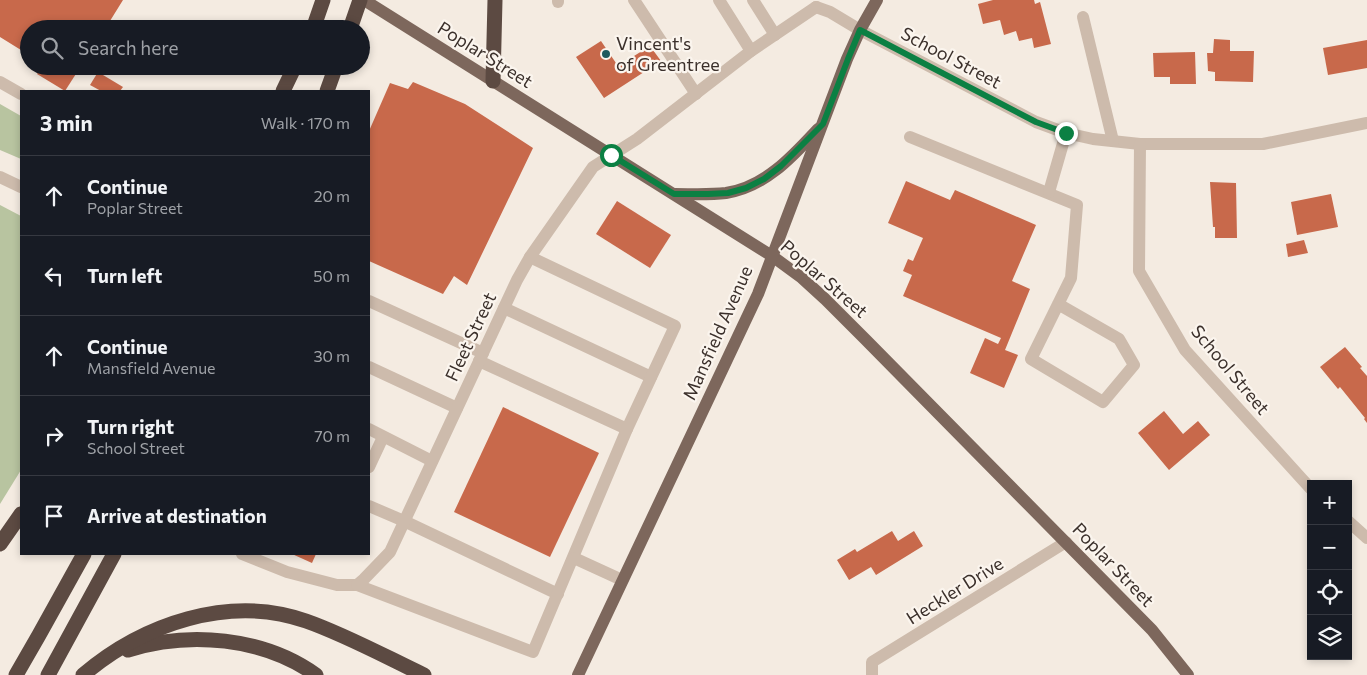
<!DOCTYPE html>
<html lang="en">
<head>
<meta charset="utf-8">
<style>
	body { margin:0; font-family:Commissioner,sans-serif; background:#242831; color:#f1f3f6 }
	.controls { position:absolute; right:15px; bottom:15px; display:grid; overflow:hidden; border-radius:0px; box-shadow:0 2px 8px #0003 }
	.controls button { width:45px; height:45px; display:grid; place-items:center; padding:0; border:0; border-bottom:1px solid #363941; background:#171b24; color:#f1f3f6; font:25px sans-serif }
	.stop { position:absolute; width:15px; height:15px; margin:-11px; border:4px solid #0b8043; border-radius:50%; background:#fff }
	.stop.end { background:#0b8043; border-color:#fff; box-shadow:0 1px 5px #0008 }
	.list { margin:0; padding:0; list-style:none }
	h2 { display:flex; justify-content:space-between; align-items:center; height:65px; margin:0; padding:0 20px; font-size:21px }
	h2 small { font-size:16px; font-weight:400; color:#9ea1a6 }
	.list li { display:grid; grid-template-columns:32px 1fr auto; gap:15px; align-items:center; box-sizing:border-box; height:80px; padding:0 20px; border-top:1px solid #363941 }
	.list b { display:block; font-size:19px; white-space:nowrap }
	.list p { margin:0; font-size:16px; white-space:nowrap; color:#9ea1a6 }
	.list em { font-size:16px; font-style:normal; color:#9ea1a6 }
	.icon { flex:none; width:28px; height:28px; fill:none; stroke:currentColor; stroke-width:2; stroke-linecap:round; stroke-linejoin:round }
	.map { position:relative; flex:none; width:1367px; height:675px; overflow:hidden }
	.search { position:absolute; background:#171b24; box-shadow:0 2px 8px #0003; left:20px; top:20px; width:350px; height:55px; display:flex; align-items:center; gap:12px; box-sizing:border-box; padding:0 18px; border-radius:28px; color:#9ea1a6; font-size:19px }
	.panel { position:absolute; background:#171b24; box-shadow:0 2px 8px #0003; left:20px; top:90px; width:350px; height:465px; border-radius:0px }
	.map>svg:first-child { display:block }
	.green { fill:#b8c4a0 }
	.building { fill:#c8694b }
	.lines { fill:none; stroke-linecap:round; stroke-linejoin:round }
	.minor { stroke:#cdbbac; stroke-width:12 }
	.major { stroke:#7d675c; stroke-width:12 }
	.highway { stroke:#5c4a42; stroke-width:15 }
	.route { stroke:#0b8043; stroke-width:6 }
	.poi-dot { fill:#1f5a5e; stroke:#fbf5ee; stroke-width:2 }
	.labels { text-anchor:middle; stroke-width:4.5; stroke-linejoin:round; paint-order:stroke }
	.poi-label { font-size:18px; fill:#3b302b; stroke:#fbf5ee; text-anchor:start }
	.street-label { font-size:18px; fill:#3b302b; stroke:#fbf5ee }
</style>
</head>
<body>
<div class="map">
<svg width="1367" height="675" viewBox="0 0 1367 675">
	<rect width="100%" height="100%" fill="#f4ebe1"/>
	<g class="green">
		<polygon points="0,104 21,116 21,159 0,150"/>
		<polygon points="0,205 21,216 21,470 0,504"/>
	</g>
	<g class="building">
		<polygon points="0,0 123,0 105,29 29,29 29,55 0,37"/>
		<polygon points="993,0 1034,0 1035,4 1040,2 1051,44 1034,48 1032,38 1019,41 1016,31 1004,35 1000,20 983,24 978,4"/>
		<polygon points="1214,39 1230,40 1230,51 1254,51 1253,82 1215,81 1215,72 1208,71 1207,53 1213,53"/>
		<polygon points="1367,40 1367,68 1328,75 1323,48"/>
		<polygon points="601,41 618,66 650,46 661,61 604,98 576,57"/>
		<polygon points="1195,52 1196,84 1170,84 1170,77 1154,77 1153,53"/>
		<polygon points="42,66 81,66 65,91 37,74"/>
		<polygon points="98,72 123,87 120,91 101,91 90,85"/>
		<polygon points="413,82 465,104 533,148 467,285 454,276 443,294 369,261 369,131 390,83 408,89"/>
		<polygon points="906,181 950,200 955,190 1036,225 1012,281 1030,289 1005,350 1018,355 1004,388 970,373 985,338 998,344 1001,338 903,296 912,275 903,271 908,259 913,261 923,238 888,223"/>
		<polygon points="1210,182 1236,183 1237,238 1215,238 1215,227 1213,227"/>
		<polygon points="1331,194 1338,227 1297,235 1291,202"/>
		<polygon points="617,201 671,235 650,268 596,234"/>
		<polygon points="1304,240 1308,253 1288,257 1286,244"/>
		<polygon points="1345,347 1362,367 1360,368 1367,376 1367,423 1364,419 1365,418 1340,387 1338,389 1320,367"/>
		<polygon points="503,407 599,453 550,557 454,512"/>
		<polygon points="1164,411 1183,434 1198,421 1210,435 1169,470 1138,433"/>
		<polygon points="892,531 898,541 914,531 923,546 876,575 871,567 849,580 837,560 855,549 857,552"/>
		<polygon points="292,554 316,554 312,563"/>
	</g>
	<g class="lines">
		<g class="minor">
			<polyline points="634,0 696,94"/>
			<polyline points="719,0 751,51"/>
			<polyline points="753,0 775,35"/>
			<polyline points="558,2 558,0"/>
			<polyline points="816,7 830,12 860,30 1036,122 1066,133 1093,139 1140,144 1263,144 1367,123"/>
			<polyline points="1083,17 1113,141"/>
			<polyline points="0,82 21,94"/>
			<polyline points="910,137 1077,205 1071,278 1031,359 1103,402 1134,365 1119,339 1058,304"/>
			<polyline points="1140,144 1139,271 1185,350 1311,489"/>
			<polyline points="0,177 21,187"/>
			<polyline points="1049,192 1066,133"/>
			<polyline points="369,301 483,353"/>
			<polyline points="504,308 651,377"/>
			<polyline points="479,361 627,429"/>
			<polyline points="369,367 457,408"/>
			<polyline points="369,429 432,461"/>
			<polyline points="369,467 383,437"/>
			<polyline points="369,506 404,521 558,594"/>
			<polyline points="1348,521 1367,538"/>
			<polyline points="242,554 287,572 337,585 357,585 533,652 627,429 675,326 530,257"/>
			<polyline points="574,558 622,580"/>
			<polyline points="357,585 364,579 390,552 517,280 530,257 593,167 637,139 751,51 816,7"/>
			<polyline points="872,675 872,662 1066,542"/>
		</g>
		<g class="major">
			<polyline points="364,0 772,256 802,278 825,299 866,340 1152,630 1188,675"/>
			<path d="M675,194C692,194 709,195 726,193C765,187 792,157 818,129"/>
			<polyline points="578,675 758,294 847,59 860,30 877,0"/>
		</g>
		<g class="highway">
			<polyline points="313,29 323,0"/>
			<polyline points="350,29 360,0"/>
			<polyline points="493,81 495,0"/>
			<polyline points="283,91 295,66"/>
			<polyline points="327,91 336,66"/>
			<polyline points="0,544 21,514"/>
			<path d="M128,650C189,631 263,637 316,675"/>
			<polyline points="16,675 39,635 84,554"/>
			<polyline points="48,675 114,554"/>
			<path d="M83,675C143,624 229,594 306,621C346,635 386,657 424,675"/>
		</g>
	</g>
	<g class="lines">
		<polyline class="route" points="611,155 674,194 708,194 728,193 746,188 764,179 781,166 823,124 848,59 860,30 1036,122 1066,133"/>
	</g>
	<circle class="poi-dot" cx="606" cy="54" r="5"/>
	<g class="labels">
		<g class="poi-label">
			<text x="616" y="50">Vincent's<tspan x="616" dy="21">of Greentree</tspan></text>
		</g>
		<g class="street-label">
			<text transform="translate(485 55) rotate(32)" y="6">Poplar Street</text>
			<text transform="translate(951 58) rotate(28)" y="6">School Street</text>
			<text transform="translate(824 279) rotate(41)" y="6">Poplar Street</text>
			<text transform="translate(718 333) rotate(-66)" y="6">Mansfield Avenue</text>
			<text transform="translate(471 337) rotate(-65)" y="6">Fleet Street</text>
			<text transform="translate(1230 370) rotate(50)" y="6">School Street</text>
			<text transform="translate(1113 565) rotate(46)" y="6">Poplar Street</text>
			<text transform="translate(955 591) rotate(-32)" y="6">Heckler Drive</text>
		</g>
	</g>
</svg>
<div class="controls">
<button>+</button>
<button>−</button>
<button><svg class="icon" aria-label="locate" viewBox="0 0 24 24"><circle cx="12" cy="12" r="6"/><path d="M12 2v4M12 18v4M2 12h4M18 12h4"/></svg></button>
<button><svg class="icon" aria-label="layers" viewBox="0 0 24 24"><path d="M12 4l9 5-9 5-9-5zM3 14l9 5 9-5"/></svg></button>
</div>
<div class="stop" style="left:611px;top:155px"></div>
<div class="stop end" style="left:1066px;top:133px"></div>
<div class="search"><svg class="icon" aria-label="search" viewBox="0 0 24 24"><circle cx="10" cy="10" r="6"/><path d="M15 15l6 6"/></svg>Search here</div>
<section class="panel">
<h2>3 min<small>Walk · 170 m</small></h2>
<ul class="list">
<li><svg class="icon" aria-label="ahead" viewBox="0 0 24 24"><path d="M12 20V5M6 11l6-6 6 6"/></svg><div><b>Continue</b><p>Poplar Street</p></div><em>20 m</em></li>
<li><svg class="icon" aria-label="left" viewBox="0 0 24 24"><path d="M17 20v-9H6M10 6l-5 5 5 5"/></svg><div><b>Turn left</b></div><em>50 m</em></li>
<li><svg class="icon" aria-label="ahead" viewBox="0 0 24 24"><path d="M12 20V5M6 11l6-6 6 6"/></svg><div><b>Continue</b><p>Mansfield Avenue</p></div><em>30 m</em></li>
<li><svg class="icon" aria-label="right" viewBox="0 0 24 24"><path d="M7 20v-9h11M14 6l5 5-5 5"/></svg><div><b>Turn right</b><p>School Street</p></div><em>70 m</em></li>
<li><svg class="icon" aria-label="arrive" viewBox="0 0 24 24"><path d="M6 21V4h12l-3 4 3 4H6"/></svg><div><b>Arrive at destination</b></div></li>
</ul>
</section>
</div>
</body>
</html>
